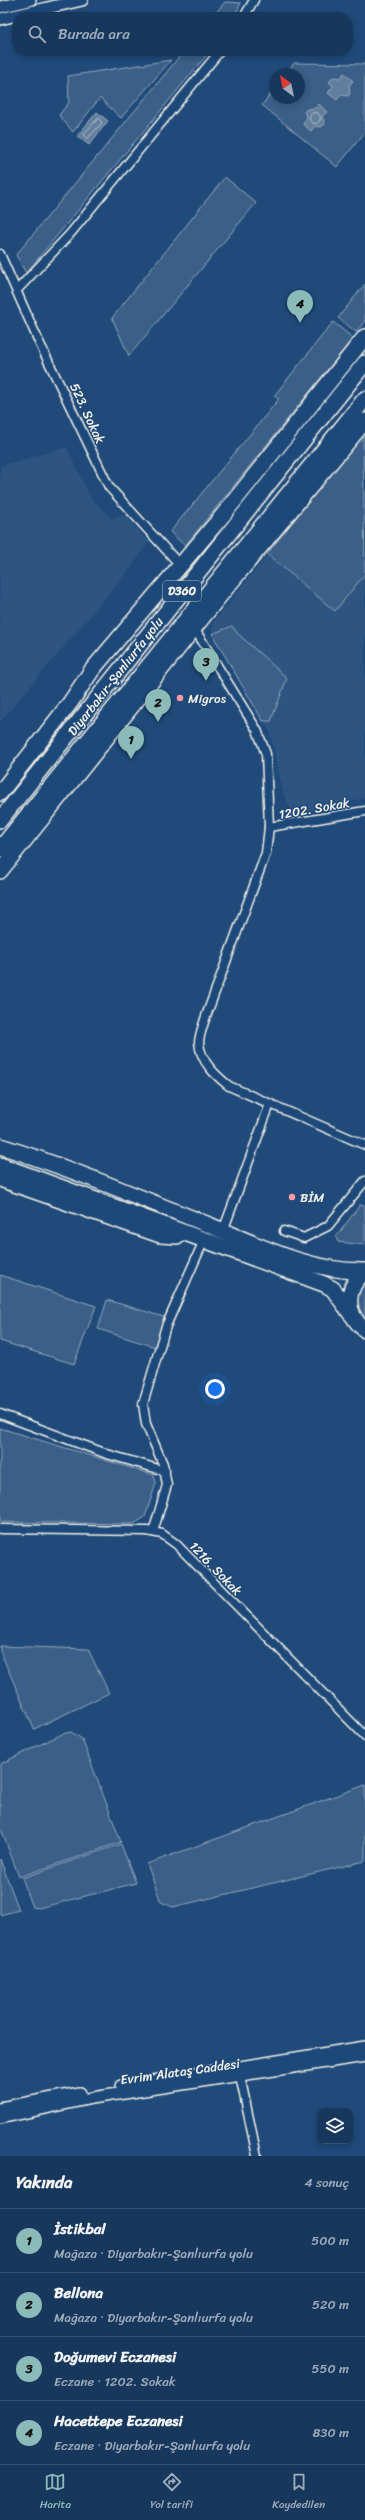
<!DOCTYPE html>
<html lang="tr">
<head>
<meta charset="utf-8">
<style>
	body { margin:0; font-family:Sriracha,sans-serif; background:#203f62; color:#f1f3f6 }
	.controls { position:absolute; right:12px; bottom:12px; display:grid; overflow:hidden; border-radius:8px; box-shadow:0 2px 6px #0003 }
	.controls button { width:36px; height:36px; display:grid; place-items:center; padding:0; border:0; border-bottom:1px solid #365272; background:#17385c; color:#f1f3f6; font:20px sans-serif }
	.compass { position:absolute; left:269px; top:68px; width:36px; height:36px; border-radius:50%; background:#17385c; box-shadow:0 2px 6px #0003; rotate:327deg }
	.you { position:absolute; left:215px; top:1389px; width:14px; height:14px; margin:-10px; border:3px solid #fff; border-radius:50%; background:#1a73e8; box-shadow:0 0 0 6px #1a73e833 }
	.badge { display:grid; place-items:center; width:26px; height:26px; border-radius:50%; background:#8bbbb9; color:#111; font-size:13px; font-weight:700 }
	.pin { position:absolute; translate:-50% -33px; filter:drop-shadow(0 1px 2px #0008) }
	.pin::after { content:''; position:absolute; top:21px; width:14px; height:12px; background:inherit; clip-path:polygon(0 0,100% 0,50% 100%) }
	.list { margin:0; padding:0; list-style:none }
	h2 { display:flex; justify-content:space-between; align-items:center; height:52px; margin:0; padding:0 16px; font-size:17px }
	h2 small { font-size:13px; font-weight:400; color:#9eacbb }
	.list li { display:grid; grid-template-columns:26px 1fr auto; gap:12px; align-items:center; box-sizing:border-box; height:64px; padding:0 16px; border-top:1px solid #365272 }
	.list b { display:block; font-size:15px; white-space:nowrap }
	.list p { margin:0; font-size:13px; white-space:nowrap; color:#9eacbb }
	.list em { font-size:13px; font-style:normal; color:#9eacbb }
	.icon { flex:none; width:22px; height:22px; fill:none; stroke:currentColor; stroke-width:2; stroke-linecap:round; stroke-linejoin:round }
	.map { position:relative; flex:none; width:365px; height:2156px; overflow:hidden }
	.search { position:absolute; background:#17385c; box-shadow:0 2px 6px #0003; left:12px; right:12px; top:12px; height:44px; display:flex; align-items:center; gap:10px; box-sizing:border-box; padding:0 14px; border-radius:16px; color:#9eacbb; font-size:15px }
	.sheet { height:308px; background:#17385c }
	nav { display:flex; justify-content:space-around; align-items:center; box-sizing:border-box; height:56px; border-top:1px solid #365272; background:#17385c; font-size:11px; color:#9eacbb }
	nav a { display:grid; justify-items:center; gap:2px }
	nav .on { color:#8bbbb9 }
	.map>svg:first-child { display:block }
	.built { fill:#2d5581 }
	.green { fill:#3a5f88; stroke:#97a8b8 }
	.water { fill:#627e9d; stroke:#9cacbb }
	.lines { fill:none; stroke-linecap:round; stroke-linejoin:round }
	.shore { stroke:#bac3ca; stroke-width:1 }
	.street-casing { stroke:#f4f1e8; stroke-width:11 }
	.secondary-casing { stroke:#f4f1e8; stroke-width:14 }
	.highway-casing { stroke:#f4f1e8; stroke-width:18 }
	.street { stroke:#1f4a7a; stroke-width:8 }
	.secondary { stroke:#1f4a7a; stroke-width:11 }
	.highway { stroke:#1f4a7a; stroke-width:15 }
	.poi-dot { fill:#ff9aa2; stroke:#1f4a7a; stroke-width:1.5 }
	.labels { text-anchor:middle; stroke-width:3; stroke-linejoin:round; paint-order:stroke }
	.shield { fill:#1f4a7a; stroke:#b4bfc7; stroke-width:1 }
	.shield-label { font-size:12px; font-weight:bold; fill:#f4f1e8 }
	.street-label { font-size:13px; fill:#f4f1e8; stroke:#1f4a7a }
	.poi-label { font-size:13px; fill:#f4f1e8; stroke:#1f4a7a; text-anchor:start }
</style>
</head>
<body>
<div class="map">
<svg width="365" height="2156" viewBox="0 0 365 2156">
	<rect width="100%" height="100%" fill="#1f4a7a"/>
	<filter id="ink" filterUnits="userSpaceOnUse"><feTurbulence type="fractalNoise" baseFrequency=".025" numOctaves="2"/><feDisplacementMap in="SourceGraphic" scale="8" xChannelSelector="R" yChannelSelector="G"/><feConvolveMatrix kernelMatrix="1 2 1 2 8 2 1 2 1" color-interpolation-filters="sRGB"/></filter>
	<g filter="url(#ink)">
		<g class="built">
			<polygon points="365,432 365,798 300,814 291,809 284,795 270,732 212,634 213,623"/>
			<polygon points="67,447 90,497 111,518 125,515 149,542 130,569 0,722 0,466"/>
		</g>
		<g class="green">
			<polygon points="225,2 241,3 234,17 212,17"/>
			<polygon points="184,51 210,51 26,273 16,255"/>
			<polygon points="171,60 121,118 100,98 73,132 59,115 69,102 68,76"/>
			<polygon points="294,63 365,64 365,132 337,167 262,105 275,88 275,98 299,98 299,74 286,74"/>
			<polygon points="225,177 256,203 129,356 112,318"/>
			<polygon points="365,284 365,321 356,332 338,318"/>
			<polygon points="333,322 353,338 185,546 170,532 279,399 274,396"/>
			<polygon points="363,434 365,574 335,611 267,554"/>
			<polygon points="232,626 237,633 287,678 271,721 263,721 212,634"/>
			<polygon points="360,1205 365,1206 365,1245 338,1242 336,1237"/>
			<polygon points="0,1275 96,1306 74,1364 0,1341"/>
			<path d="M365,1282V1319C356,1308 354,1293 365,1282Z"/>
			<polygon points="107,1300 164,1317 155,1347 98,1329"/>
			<polygon points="0,1428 154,1475 156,1483 145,1517 134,1524 0,1522"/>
			<polygon points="0,1646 88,1649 109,1693 34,1729 0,1651"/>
			<polygon points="71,1732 82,1739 121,1842 19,1877 0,1826 0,1764 62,1734"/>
			<polygon points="365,1785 365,1861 173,1907 161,1902 147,1864"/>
			<polygon points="121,1844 136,1883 39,1908 33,1907 22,1878"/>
			<polygon points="0,1859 19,1910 0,1915"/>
		</g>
		<g class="water">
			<polygon points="344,73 353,81 349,86 350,94 348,96 341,95 337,100 328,93 333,86 329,82 333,77 341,78"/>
			<polygon points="319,104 327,112 322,116 325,124 321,127 315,126 311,131 303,124 307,117 304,112 307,109 316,108"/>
			<polygon points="97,112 108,121 89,145 77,136"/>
		</g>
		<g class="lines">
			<g class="shore">
				<circle cx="315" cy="118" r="5.5"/>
				<polygon points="99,118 102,123 87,139 84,134"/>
			</g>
			<g class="street-casing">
				<g id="street">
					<polyline points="244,17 254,0"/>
					<polyline points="0,254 39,342 109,487 180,565"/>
					<polyline points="17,290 70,234 220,51"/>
					<polyline points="194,628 257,730 266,754 269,827 365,811"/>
					<path d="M269,827L266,853L205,1019C203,1026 199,1036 199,1043C201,1062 215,1075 229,1086L365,1145"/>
					<polyline points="223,1231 270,1104"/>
					<polyline points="284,1231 304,1238 328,1226 365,1181"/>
					<polyline points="0,1414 107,1454 165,1471"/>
					<polyline points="0,1529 147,1531 162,1534 176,1544 365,1736"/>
					<polyline points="153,1532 167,1485 163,1464 146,1424 143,1404 166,1326 204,1240"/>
					<polyline points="240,2076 257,2156"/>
				</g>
			</g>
			<g class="secondary-casing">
				<g id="secondary">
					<polyline points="0,7 30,0"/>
					<polyline points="0,19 82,0"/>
					<polyline points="121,2086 365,2047"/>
					<polyline points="0,2108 80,2093"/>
					<polyline points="0,2118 92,2098 365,2056"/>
				</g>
			</g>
			<g class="highway-casing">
				<g id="highway">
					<polyline points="0,793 70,703 92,670 223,515 365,337"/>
					<polyline points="0,820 365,363"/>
					<polyline points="0,849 365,399"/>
					<polyline points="0,871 226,588 365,421"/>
					<path d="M0,1146C71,1168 140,1198 209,1225C260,1246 310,1272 365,1271"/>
					<polyline points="0,1165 324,1284 333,1289 351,1314"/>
					<polyline points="0,1179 160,1235 177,1236"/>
					<path d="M365,1272C344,1288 345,1314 365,1330"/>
				</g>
			</g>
			<use href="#street" class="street"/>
			<use href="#secondary" class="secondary"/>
			<use href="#highway" class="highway"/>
		</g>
	</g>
	<g class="poi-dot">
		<circle cx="180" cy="698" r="4"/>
		<circle cx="292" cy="1197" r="4"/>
	</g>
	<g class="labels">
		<rect class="shield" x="163" y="581" width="38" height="20" rx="3"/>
		<g class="shield-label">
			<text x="182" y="595">D360</text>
		</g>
		<g class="street-label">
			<text transform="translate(88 413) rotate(65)" y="5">523. Sokak</text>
			<text transform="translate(115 676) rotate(-52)" y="5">Diyarbakır-Şanlıurfa yolu</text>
			<text transform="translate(314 808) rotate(-10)" y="5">1202. Sokak</text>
			<text transform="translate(216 1568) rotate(46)" y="5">1216. Sokak</text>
			<text transform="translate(180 2071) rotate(-8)" y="5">Evrim Alataş Caddesi</text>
		</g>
		<g class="poi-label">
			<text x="188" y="703">Migros</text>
			<text x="300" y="1202">BİM</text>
		</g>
	</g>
</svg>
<div class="controls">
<button><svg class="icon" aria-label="layers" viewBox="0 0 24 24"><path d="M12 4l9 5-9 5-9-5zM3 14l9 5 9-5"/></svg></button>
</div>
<svg class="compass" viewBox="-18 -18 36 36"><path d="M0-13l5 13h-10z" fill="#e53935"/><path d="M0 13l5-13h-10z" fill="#9eacbb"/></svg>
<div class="you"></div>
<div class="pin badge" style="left:131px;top:759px">1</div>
<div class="pin badge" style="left:158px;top:722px">2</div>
<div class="pin badge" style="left:206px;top:681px">3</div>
<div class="pin badge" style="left:300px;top:323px">4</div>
<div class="search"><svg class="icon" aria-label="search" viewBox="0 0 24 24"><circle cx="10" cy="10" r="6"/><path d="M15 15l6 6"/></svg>Burada ara</div>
</div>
<section class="sheet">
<h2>Yakında<small>4 sonuç</small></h2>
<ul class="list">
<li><span class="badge">1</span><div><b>İstikbal</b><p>Mağaza · Diyarbakır-Şanlıurfa yolu</p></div><em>500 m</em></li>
<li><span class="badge">2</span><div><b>Bellona</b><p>Mağaza · Diyarbakır-Şanlıurfa yolu</p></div><em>520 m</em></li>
<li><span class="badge">3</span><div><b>Doğumevi Eczanesi</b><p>Eczane · 1202. Sokak</p></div><em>550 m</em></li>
<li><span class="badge">4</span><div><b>Hacettepe Eczanesi</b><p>Eczane · Diyarbakır-Şanlıurfa yolu</p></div><em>830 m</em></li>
</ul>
</section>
<nav>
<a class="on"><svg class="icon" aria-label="map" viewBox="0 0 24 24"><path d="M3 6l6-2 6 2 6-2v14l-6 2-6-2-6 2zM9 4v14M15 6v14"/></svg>Harita</a>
<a><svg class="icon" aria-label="directions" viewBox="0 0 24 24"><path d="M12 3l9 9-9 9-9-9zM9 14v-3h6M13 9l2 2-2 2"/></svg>Yol tarifi</a>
<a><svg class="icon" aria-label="saved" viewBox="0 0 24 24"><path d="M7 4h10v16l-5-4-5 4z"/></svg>Kaydedilen</a>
</nav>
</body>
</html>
